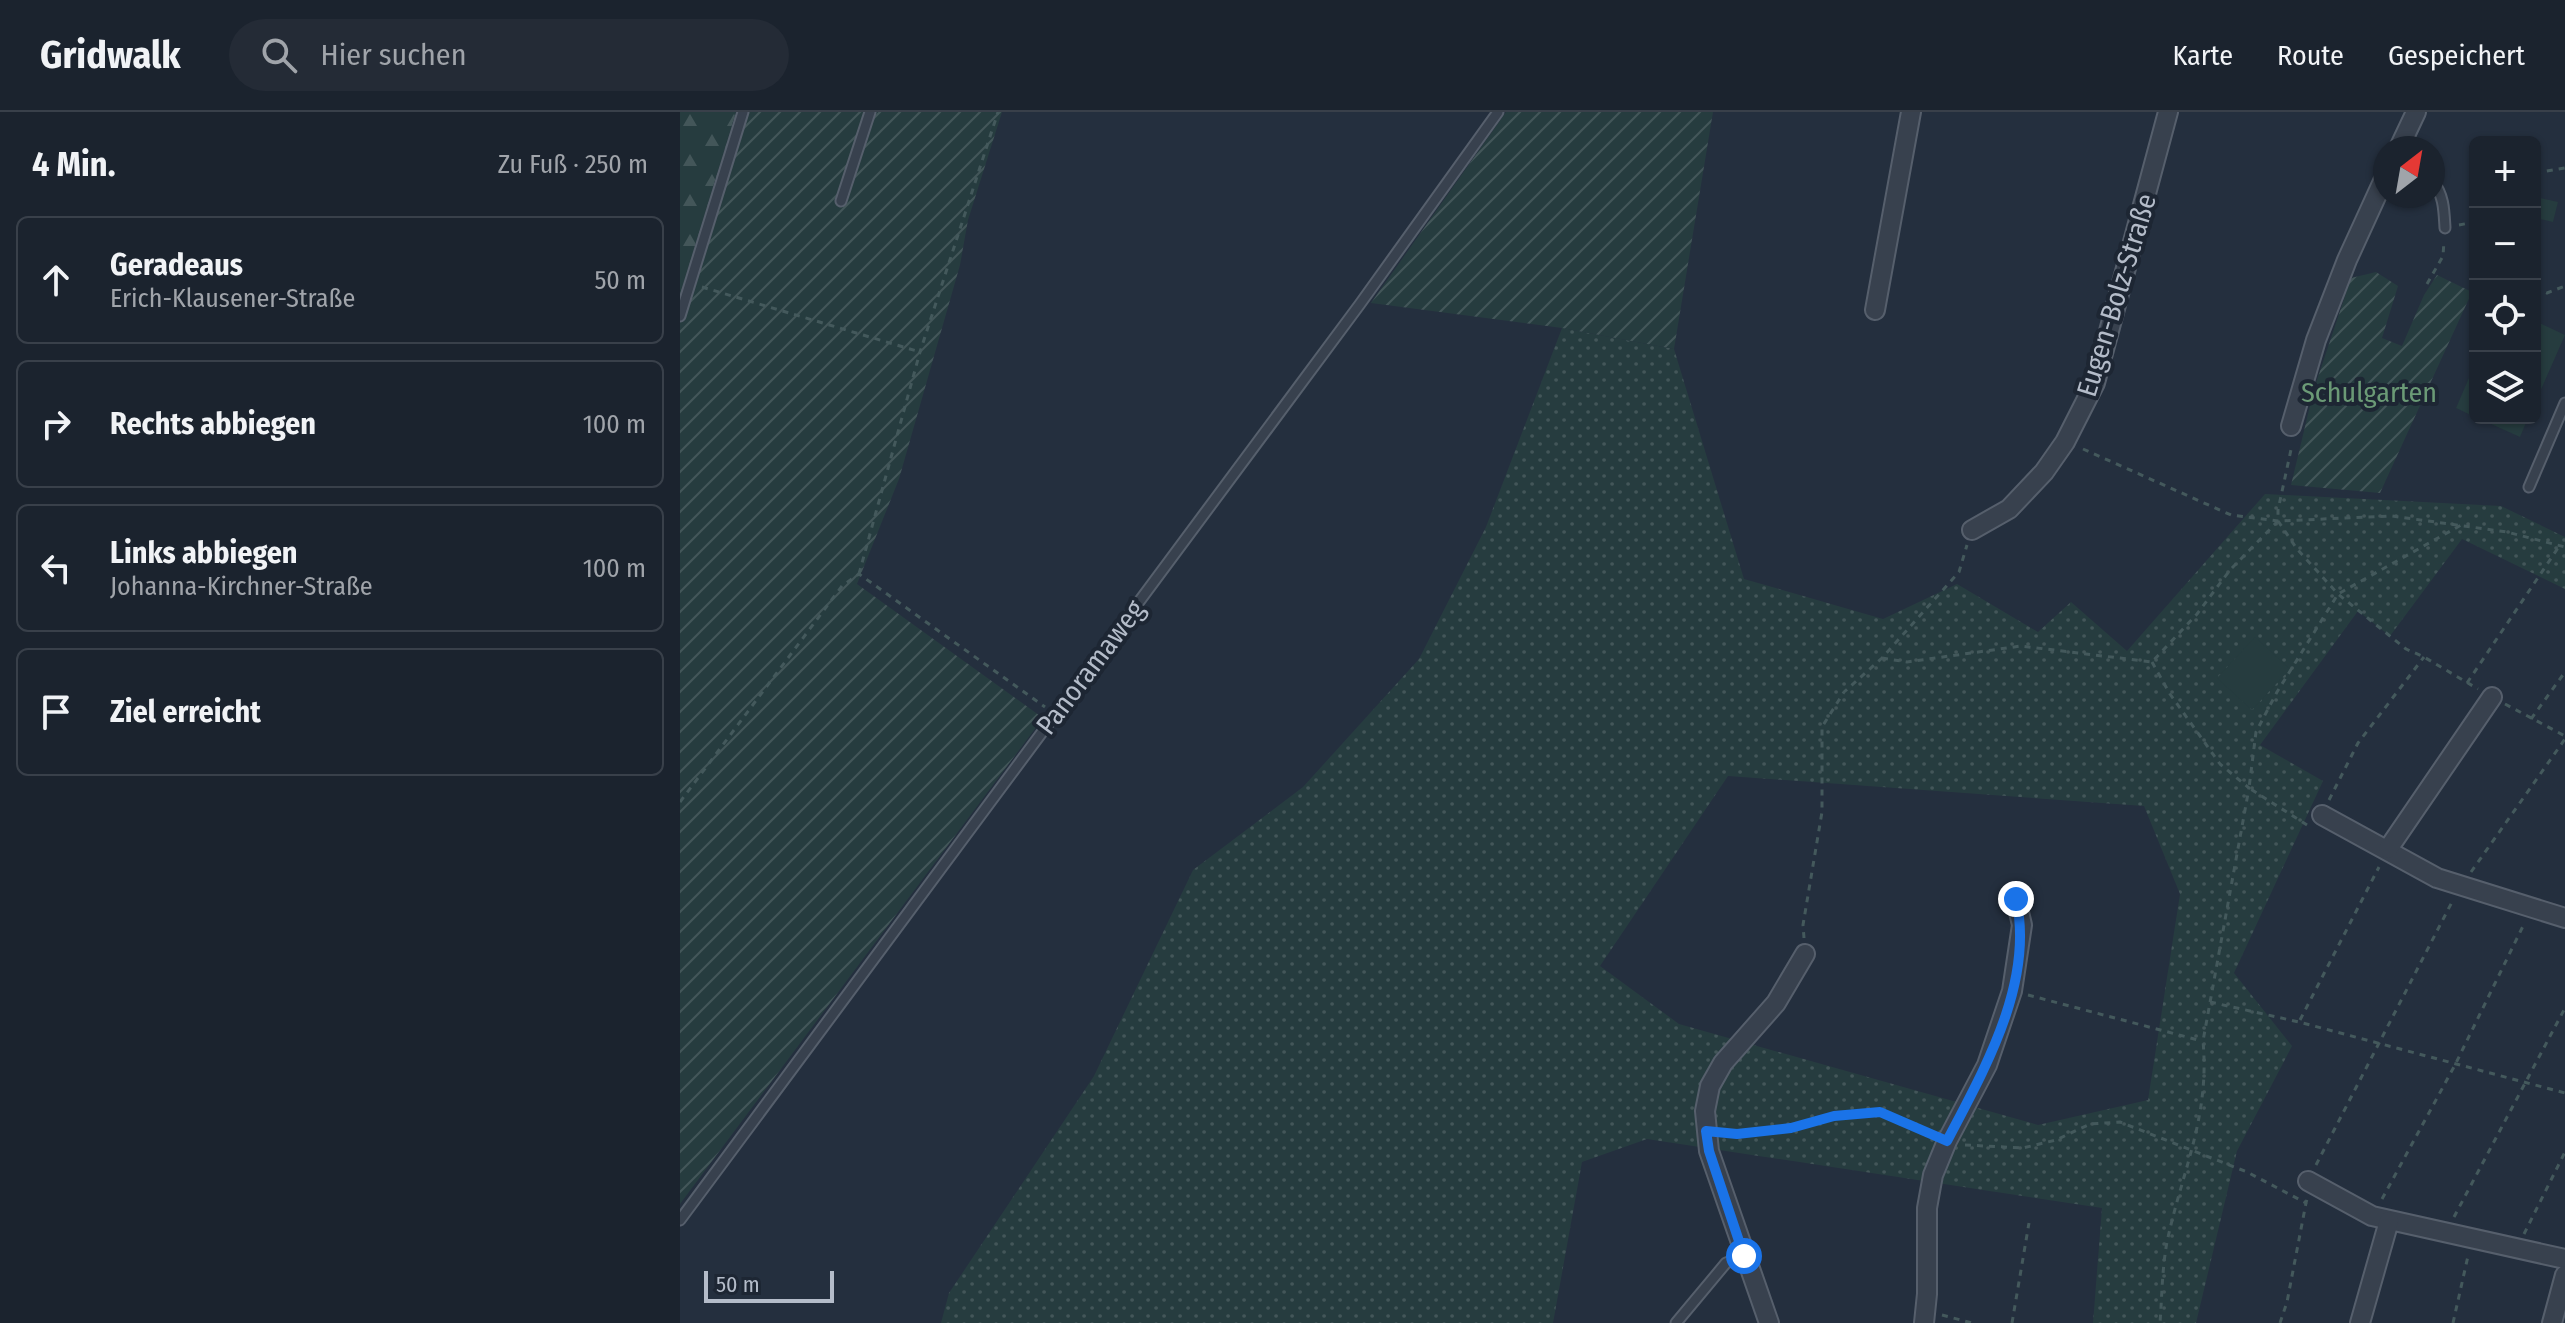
<!DOCTYPE html>
<html lang="de">
<head>
<meta charset="utf-8">
<style>
	body { margin:0; font-family:"Fira Sans Condensed",sans-serif; background:#242b36; color:#f1f3f6 }
	.controls { position:absolute; right:24px; top:24px; display:grid; overflow:hidden; border-radius:12px; box-shadow:0 2px 6px #0004 }
	.controls button { width:72px; height:72px; display:grid; place-items:center; padding:0; border:0; border-bottom:2px solid #39404a; background:#1b232e; color:#f1f3f6; font:40px sans-serif }
	.compass { position:absolute; left:1693px; top:24px; width:72px; height:72px; border-radius:50%; background:#1b232e; box-shadow:0 2px 6px #0004; rotate:31deg }
	.scale { position:absolute; left:24px; bottom:20px; width:130px; box-sizing:border-box; padding-left:8px; border:4px solid #b4bcc9; border-top:0; font-size:22px; line-height:28px; white-space:nowrap; color:#b4bcc9; -webkit-text-stroke:6px #1d2633; paint-order:stroke }
	.stop { position:absolute; width:24px; height:24px; margin:-18px; border:6px solid #1a73e8; border-radius:50%; background:#fff }
	.stop.end { background:#1a73e8; border-color:#fff; box-shadow:0 2px 8px #0008 }
	.list { margin:0; padding:0; list-style:none }
	h2 { display:flex; justify-content:space-between; align-items:center; height:104px; margin:0; padding:0 32px; font-size:34px }
	h2 small { font-size:26px; font-weight:400; color:#a0a4aa }
	.list li { display:grid; grid-template-columns:52px 1fr auto; gap:24px; align-items:center; box-sizing:border-box; height:128px; margin:0 16px 16px; padding:0 16px; border:2px solid #39404a; border-radius:12px }
	.list b { display:block; font-size:30px; white-space:nowrap }
	.list p { margin:0; font-size:26px; white-space:nowrap; color:#a0a4aa }
	.list em { font-size:26px; font-style:normal; color:#a0a4aa }
	.icon { flex:none; width:44px; height:44px; fill:none; stroke:currentColor; stroke-width:2; stroke-linecap:round; stroke-linejoin:round }
	.map { position:relative; flex:none; width:1885px; height:1211px; overflow:hidden }
	header { display:flex; align-items:center; gap:48px; box-sizing:border-box; height:112px; padding:0 40px; background:#1b232e; border-bottom:2px solid #39404a }
	header strong { font-size:38px }
	nav { display:flex; gap:44px; margin-inline-start:auto; font-size:28px }
	.search { width:560px; height:72px; background:#242b36; display:flex; align-items:center; gap:20px; box-sizing:border-box; padding:0 28px; border-radius:44px; color:#a0a4aa; font-size:30px }
	main { display:flex }
	aside { flex:1; background:#1b232e }
	.map>svg:first-child { display:block }
	.grass { fill:url(#grass-dots); fill-rule:evenodd }
	.forest { fill:url(#forest-firs) }
	.park { fill:#263c3f }
	.garden { fill:url(#garden-furrows) }
	.lines { fill:none; stroke-linecap:round; stroke-linejoin:round }
	.lane-casing { stroke:#565f6c; stroke-width:13 }
	.street-casing { stroke:#565f6c; stroke-width:22 }
	.path { stroke:#44595c; stroke-width:3; stroke-dasharray:6 6; stroke-linecap:butt }
	.lane { stroke:#38414e; stroke-width:9 }
	.street { stroke:#38414e; stroke-width:18 }
	.route { stroke:#1a73e8; stroke-width:10 }
	.labels { text-anchor:middle; stroke-width:8; stroke-linejoin:round; paint-order:stroke }
	.street-label { font-size:28px; fill:#b4bcc9; stroke:#1d2633 }
	.park-label { font-size:28px; fill:#6b9a76; stroke:#1d2633 }
</style>
</head>
<body>
<header>
<strong>Gridwalk</strong>
<div class="search"><svg class="icon" aria-label="search" viewBox="0 0 24 24"><circle cx="10" cy="10" r="6"/><path d="M15 15l6 6"/></svg>Hier suchen</div>
<nav><a>Karte</a><a>Route</a><a>Gespeichert</a></nav>
</header>
<main>
<aside>
<h2>4 Min.<small>Zu Fuß · 250 m</small></h2>
<ul class="list">
<li><svg class="icon" aria-label="ahead" viewBox="0 0 24 24"><path d="M12 20V5M6 11l6-6 6 6"/></svg><div><b>Geradeaus</b><p>Erich-Klausener-Straße</p></div><em>50 m</em></li>
<li><svg class="icon" aria-label="right" viewBox="0 0 24 24"><path d="M7 20v-9h11M14 6l5 5-5 5"/></svg><div><b>Rechts abbiegen</b></div><em>100 m</em></li>
<li><svg class="icon" aria-label="left" viewBox="0 0 24 24"><path d="M17 20v-9H6M10 6l-5 5 5 5"/></svg><div><b>Links abbiegen</b><p>Johanna-Kirchner-Straße</p></div><em>100 m</em></li>
<li><svg class="icon" aria-label="arrive" viewBox="0 0 24 24"><path d="M6 21V4h12l-3 4 3 4H6"/></svg><div><b>Ziel erreicht</b></div></li>
</ul>
</aside>
<div class="map">
<svg width="1885" height="1211" viewBox="0 0 1885 1211">
	<defs>
		<pattern id="grass-dots" width="8" height="8" patternUnits="userSpaceOnUse" patternTransform="scale(2)"><rect width="8" height="8" fill="#263c3f"/><path d="M2 2h.1M6 6h.1" fill="none" stroke="#435659" stroke-width="1.8" stroke-linecap="round"/></pattern>
		<pattern id="forest-firs" width="22" height="20" patternUnits="userSpaceOnUse" patternTransform="scale(2)"><rect width="22" height="20" fill="#263c3f"/><path d="M5 1l3.5 6h-7zM16 11l3.5 6h-7z" fill="#435659"/></pattern>
		<pattern id="garden-furrows" width="10" height="10" patternUnits="userSpaceOnUse" patternTransform="scale(2)"><rect width="10" height="10" fill="#263c3f"/><path d="M-1 1l2-2M0 10L10 0M9 11l2-2" fill="none" stroke="#435659"/></pattern>
	</defs>
	<rect width="100%" height="100%" fill="#242f3e"/>
	<path class="grass" d="M882,216L994,237L1064,467L1203,507L1277,472L1358,520L1391,490L1447,539L1585,382L1821,394L1885,425V477L1782,427L1710,524L1678,499L1580,633L1643,669L1554,861L1612,934L1557,1039L1516,1211H1413L1422,1096L967,1027L902,1050L873,1211H261L269,1181L414,964L513,758L623,675L739,547L806,415ZM1048,664L1464,694L1500,782L1468,988L1358,1013L999,912L920,854Z"/>
	<polygon class="forest" points="0,0 56,0 0,183"/>
	<g class="park">
		<polygon points="1855,85 1878,90 1873,110 1855,106"/>
		<polygon points="1855,209 1885,223 1855,291"/>
		<polygon points="1795,252 1795,305 1776,296"/>
		<polygon points="1798,306 1848,306 1840,325"/>
		<polygon points="1575,525 1610,557 1572,598 1537,566"/>
	</g>
	<g class="garden">
		<polygon points="56,0 322,0 288,108 280,153 219,367 177,472 363,606 0,1092 0,183"/>
		<polygon points="826,0 1033,0 994,237 882,216 691,191"/>
		<polygon points="1696,160 1718,174 1702,226 1722,234 1744,183 1757,163 1792,180 1700,381 1611,373 1634,277 1671,166"/>
	</g>
	<g class="lines">
		<g class="lane-casing">
			<g id="lane">
				<path d="M1753,70C1764,83 1764,99 1765,116"/>
				<polyline points="161,89 190,0"/>
				<polyline points="0,204 63,0"/>
				<polyline points="1849,375 1885,291"/>
				<polyline points="0,1108 680,192 818,0"/>
				<polyline points="996,1211 1046,1151 1064,1144"/>
			</g>
		</g>
		<g class="street-casing">
			<g id="street">
				<polyline points="1719,36 1736,0"/>
				<polyline points="1195,198 1231,0"/>
				<polyline points="1611,314 1636,228 1667,148 1705,65"/>
				<polyline points="1292,418 1329,397 1364,360 1385,330 1415,271 1488,0"/>
				<polyline points="1642,703 1757,766 1885,806"/>
				<polyline points="1708,737 1812,585"/>
				<polyline points="1628,1069 1692,1104 1885,1147"/>
				<polyline points="1089,1211 1029,1039 1025,999 1030,974 1043,951 1096,891 1125,842"/>
				<polyline points="1244,1211 1247,1182 1247,1096 1253,1063 1267,1029 1307,953 1332,879 1342,813 1336,787"/>
				<polyline points="1680,1211 1709,1109"/>
				<polyline points="1872,1211 1885,1163"/>
			</g>
		</g>
		<g class="path">
			<polyline points="1855,61 1885,56"/>
			<polyline points="1779,113 1795,110"/>
			<polyline points="1747,172 1763,144 1764,129"/>
			<polyline points="22,175 240,240"/>
			<polyline points="1855,176 1867,181 1885,174"/>
			<polyline points="1403,337 1551,403 1598,409 1712,404 1827,420 1885,435"/>
			<polyline points="1598,409 1617,437 1658,482 1726,537 1744,545 1798,577"/>
			<polyline points="179,462 240,240 318,0"/>
			<polyline points="1202,546 1227,550 1341,534 1472,550 1517,502 1550,458 1598,409 1598,398 1612,333"/>
			<path d="M1472,550L1490,582L1540,652L1569,676L1523,929C1530,1005 1502,1059 1487,1130C1482,1157 1482,1184 1480,1211"/>
			<polyline points="1787,571 1880,433"/>
			<polyline points="1825,592 1885,624"/>
			<polyline points="1851,607 1885,560"/>
			<polyline points="1649,688 1678,631 1744,545"/>
			<polyline points="0,690 162,474 179,462 365,595"/>
			<polyline points="1627,713 1569,676 1576,620 1597,580 1658,482 1783,412"/>
			<polyline points="1791,760 1885,627"/>
			<polyline points="1124,826 1123,813 1142,700 1142,615 1164,580 1202,546 1279,460 1287,433"/>
			<polyline points="1348,883 1522,929"/>
			<polyline points="1530,890 1619,910 1885,981"/>
			<polyline points="1620,908 1699,755"/>
			<polyline points="1045,1021 1111,1016 1154,1004 1200,1000 1251,1023"/>
			<polyline points="1285,1033 1343,1036 1376,1028 1410,1012 1440,1010 1567,1060 1626,1091 1627,1087"/>
			<polyline points="1636,1053 1772,790"/>
			<polyline points="1702,1087 1775,953 1845,810"/>
			<polyline points="1774,1105 1885,896"/>
			<polyline points="1844,1122 1885,1040"/>
			<polyline points="1262,1203 1292,1211"/>
			<polyline points="1332,1211 1349,1111"/>
			<polyline points="1600,1211 1607,1190 1626,1091"/>
			<polyline points="1773,1211 1788,1144"/>
		</g>
		<use href="#lane" class="lane"/>
		<use href="#street" class="street"/>
	</g>
	<g class="lines">
		<path class="route" d="M1064,1144L1029,1039L1026,1019L1057,1022L1111,1016L1154,1004L1200,1000L1267,1029C1304,958 1355,870 1336,787"/>
	</g>
	<g class="labels">
		<g class="street-label">
			<text transform="translate(1436 183) rotate(-73)" y="10">Eugen-Bolz-Straße</text>
			<text transform="translate(410 555) rotate(-53)" y="10">Panoramaweg</text>
		</g>
		<g class="park-label">
			<text x="1689" y="290">Schulgarten</text>
		</g>
	</g>
</svg>
<div class="controls">
<button>+</button>
<button>−</button>
<button><svg class="icon" aria-label="locate" viewBox="0 0 24 24"><circle cx="12" cy="12" r="6"/><path d="M12 2v4M12 18v4M2 12h4M18 12h4"/></svg></button>
<button><svg class="icon" aria-label="layers" viewBox="0 0 24 24"><path d="M12 4l9 5-9 5-9-5zM3 14l9 5 9-5"/></svg></button>
</div>
<svg class="compass" viewBox="-18 -18 36 36"><path d="M0-13l5 13h-10z" fill="#e53935"/><path d="M0 13l5-13h-10z" fill="#a0a4aa"/></svg>
<div class="scale">50 m</div>
<div class="stop" style="left:1064px;top:1144px"></div>
<div class="stop end" style="left:1336px;top:787px"></div>
</div>
</main>
</body>
</html>
